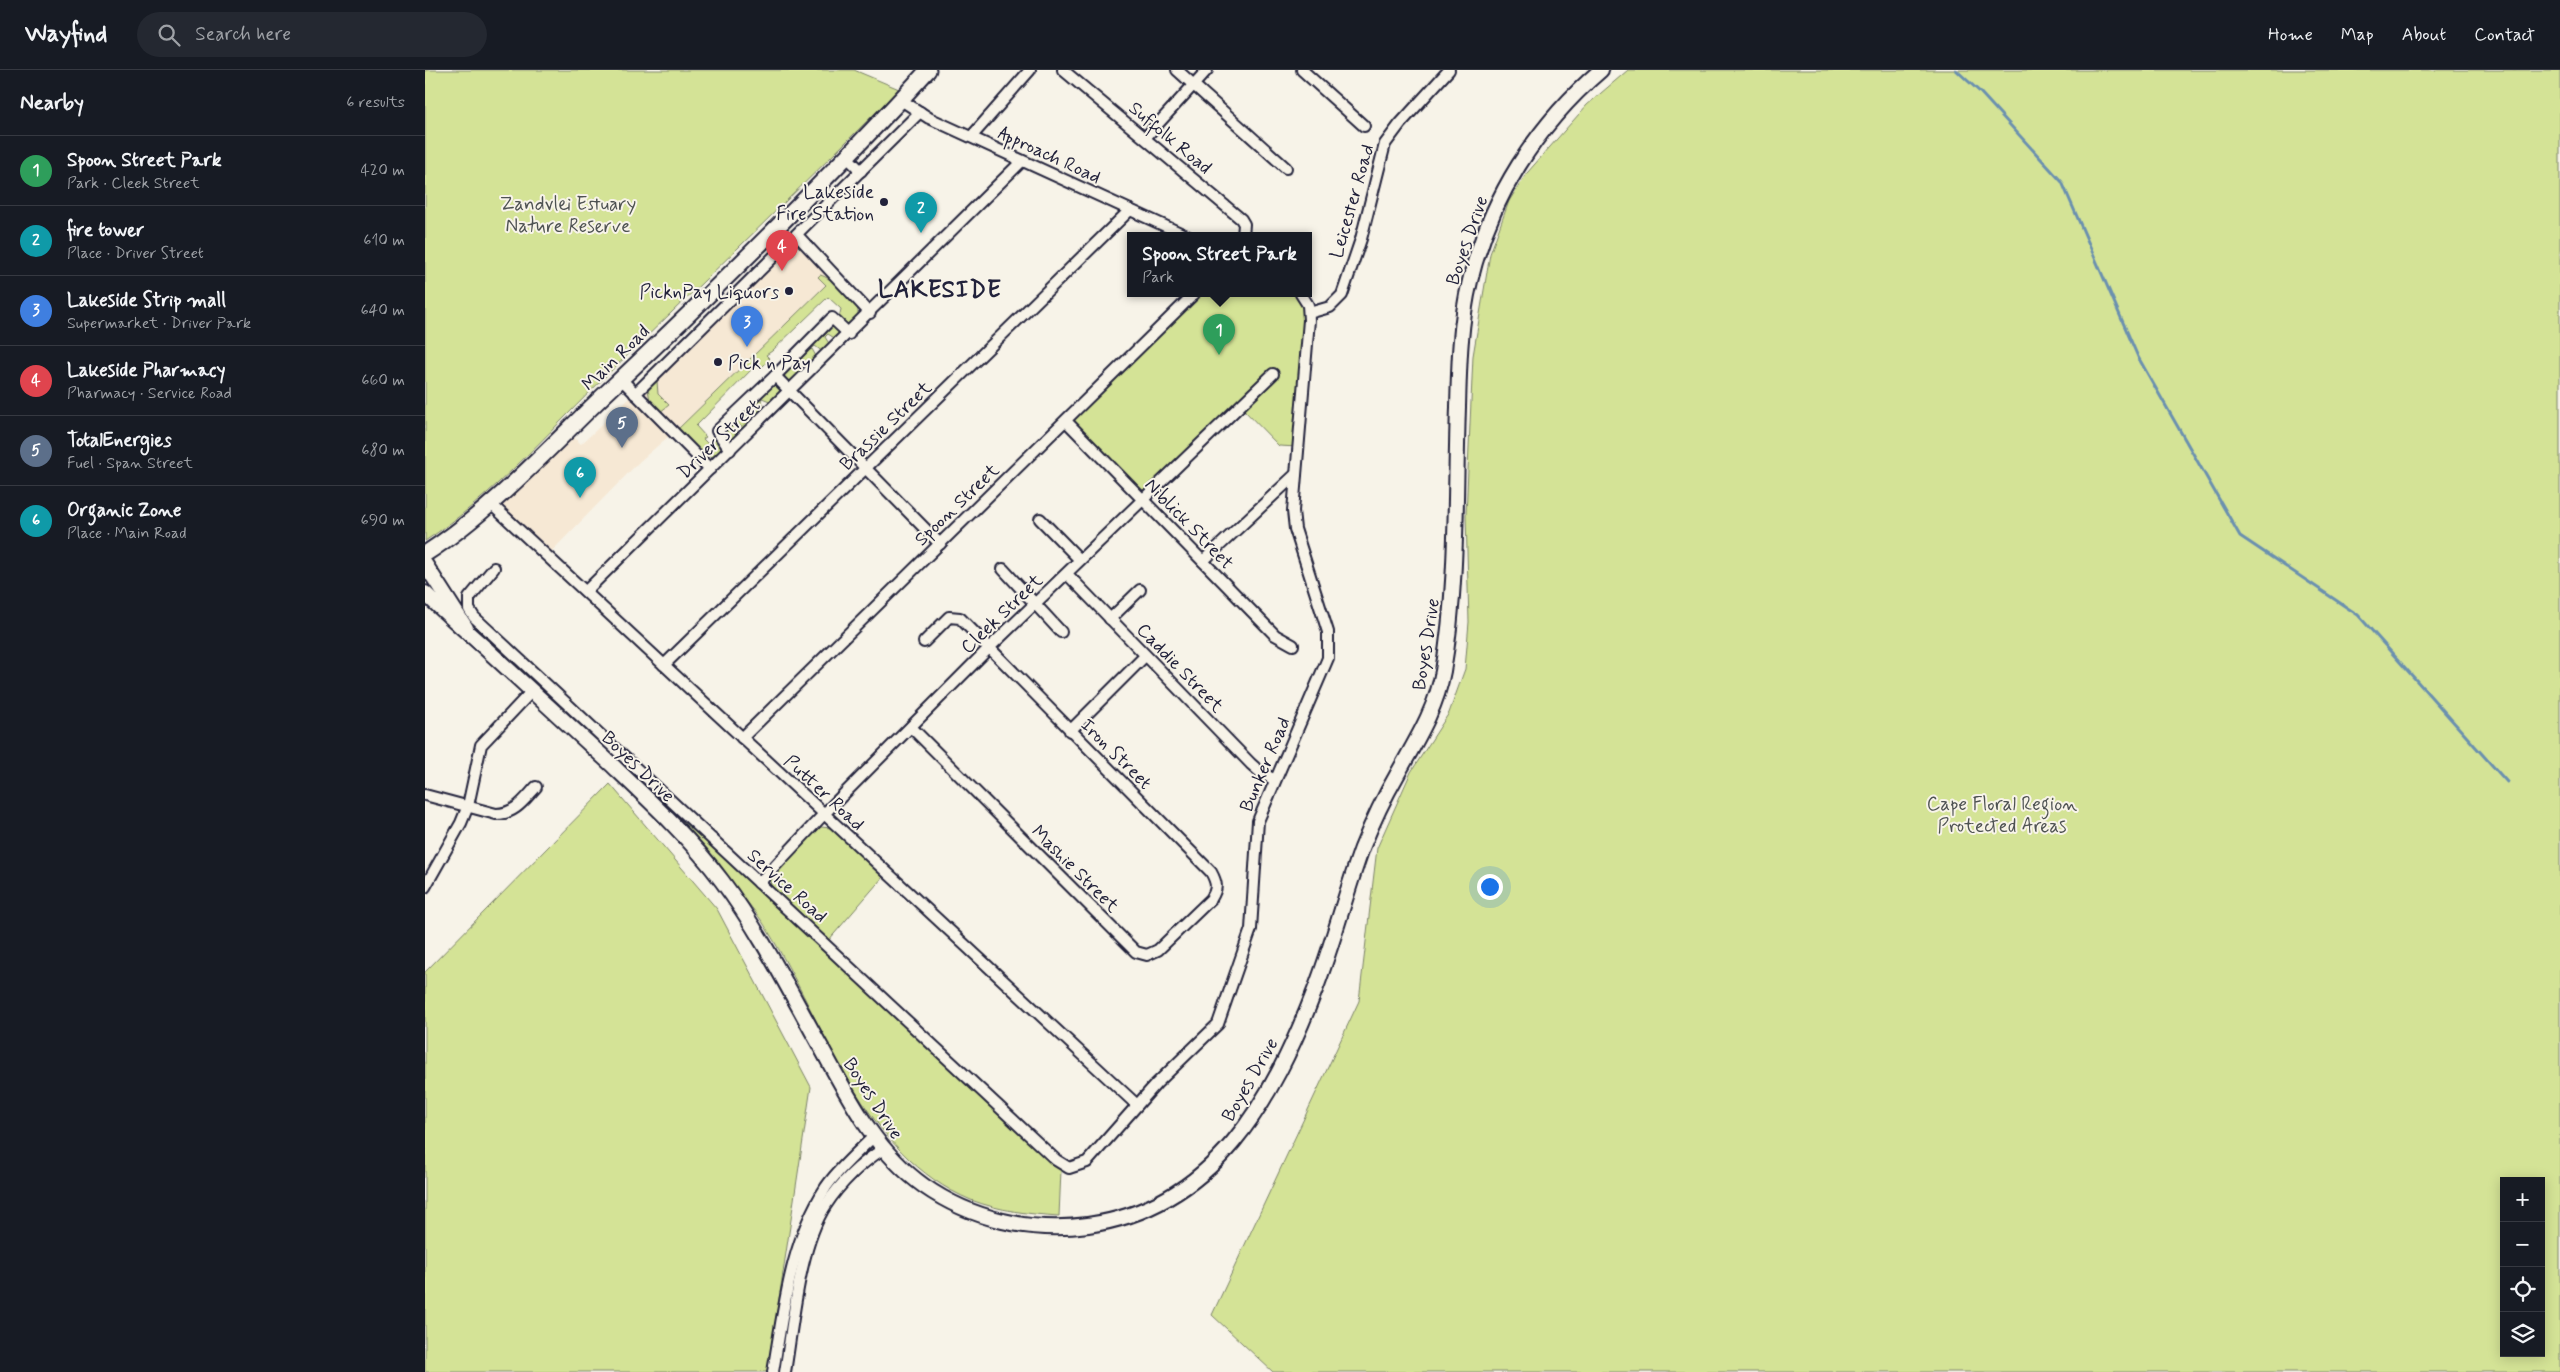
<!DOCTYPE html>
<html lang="en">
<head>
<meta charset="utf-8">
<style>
	body { margin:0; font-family:Mynerve,sans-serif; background:#242831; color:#f1f3f6 }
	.controls { position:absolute; right:15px; bottom:15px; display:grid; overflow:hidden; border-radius:0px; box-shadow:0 2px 12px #0003 }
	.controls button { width:45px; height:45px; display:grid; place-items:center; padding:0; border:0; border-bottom:1px solid #363941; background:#171b24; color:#f1f3f6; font:25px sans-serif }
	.you { position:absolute; left:1064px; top:816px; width:18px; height:18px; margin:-12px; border:4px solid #fff; border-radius:50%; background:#1a73e8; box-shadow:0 0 0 8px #1a73e833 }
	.badge { display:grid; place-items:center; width:32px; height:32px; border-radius:50%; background:#9495a2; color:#fff; font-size:16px; font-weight:700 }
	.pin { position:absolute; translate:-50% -41px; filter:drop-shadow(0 1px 2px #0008) }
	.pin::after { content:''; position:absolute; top:26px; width:18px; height:15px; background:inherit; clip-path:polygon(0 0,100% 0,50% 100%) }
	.popup { position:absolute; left:702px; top:162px; width:185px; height:65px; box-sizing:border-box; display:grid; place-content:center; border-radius:0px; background:#171b24; filter:drop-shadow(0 1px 4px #0005); font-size:16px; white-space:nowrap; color:#9ea1a6 }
	.popup b { font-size:19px; color:#f1f3f6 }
	.popup::after { content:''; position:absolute; left:50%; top:100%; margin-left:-10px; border:10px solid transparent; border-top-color:#171b24 }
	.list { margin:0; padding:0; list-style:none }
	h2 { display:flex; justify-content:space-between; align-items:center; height:65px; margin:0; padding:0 20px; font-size:21px }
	h2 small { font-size:16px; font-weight:400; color:#9ea1a6 }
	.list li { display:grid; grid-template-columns:32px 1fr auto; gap:15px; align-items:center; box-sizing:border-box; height:70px; padding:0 20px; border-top:1px solid #363941 }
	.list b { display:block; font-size:19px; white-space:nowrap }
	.list p { margin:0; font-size:16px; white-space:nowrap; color:#9ea1a6 }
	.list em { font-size:16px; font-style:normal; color:#9ea1a6 }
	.icon { flex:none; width:28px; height:28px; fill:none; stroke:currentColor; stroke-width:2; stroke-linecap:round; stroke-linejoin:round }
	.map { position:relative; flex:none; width:2135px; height:1302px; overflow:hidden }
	header { display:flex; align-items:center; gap:30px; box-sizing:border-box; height:70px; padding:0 25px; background:#171b24; border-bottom:1px solid #363941 }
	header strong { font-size:24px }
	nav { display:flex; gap:28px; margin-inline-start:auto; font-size:18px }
	.search { width:350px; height:45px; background:#242831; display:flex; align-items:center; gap:12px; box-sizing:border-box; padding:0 18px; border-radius:28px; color:#9ea1a6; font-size:19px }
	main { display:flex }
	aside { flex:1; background:#171b24 }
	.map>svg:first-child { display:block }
	.built { fill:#f6e8d4 }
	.green { fill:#d4e396; stroke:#7b8268; fill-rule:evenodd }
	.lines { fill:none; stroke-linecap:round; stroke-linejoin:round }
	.stream { stroke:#6b90af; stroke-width:3 }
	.minor-casing { stroke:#22223b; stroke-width:14 }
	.secondary-casing { stroke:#22223b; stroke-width:18 }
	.primary-casing { stroke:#22223b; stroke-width:19 }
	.minor { stroke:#f7f3e8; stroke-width:10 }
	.secondary { stroke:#f7f3e8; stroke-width:14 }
	.primary { stroke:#f7f3e8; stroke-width:15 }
	.poi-dot { fill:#22223b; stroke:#f7f3e8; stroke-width:2 }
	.labels { text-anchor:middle; stroke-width:4; stroke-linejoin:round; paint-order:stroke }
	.street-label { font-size:19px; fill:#22223b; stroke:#f7f3e8 }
	.poi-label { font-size:19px; fill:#22223b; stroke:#f7f3e8; text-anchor:end }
	.park-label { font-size:19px; fill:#4e5252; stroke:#f7f3e8 }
	.district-label { font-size:24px; font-weight:bold; letter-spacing:1px; fill:#22223b; stroke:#f7f3e8 }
</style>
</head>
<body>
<header>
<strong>Wayfind</strong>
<div class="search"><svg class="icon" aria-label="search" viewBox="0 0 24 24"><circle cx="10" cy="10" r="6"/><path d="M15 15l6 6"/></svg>Search here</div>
<nav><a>Home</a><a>Map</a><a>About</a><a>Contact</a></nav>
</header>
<main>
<aside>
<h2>Nearby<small>6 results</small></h2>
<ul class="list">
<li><span class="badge" style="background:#2e9e5b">1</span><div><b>Spoon Street Park</b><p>Park · Cleek Street</p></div><em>420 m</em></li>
<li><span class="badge" style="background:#0f9aa8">2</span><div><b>fire tower</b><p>Place · Driver Street</p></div><em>610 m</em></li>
<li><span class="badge" style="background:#3f7fe0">3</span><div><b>Lakeside Strip mall</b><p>Supermarket · Driver Park</p></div><em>640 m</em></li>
<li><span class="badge" style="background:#e0444e">4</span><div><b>Lakeside Pharmacy</b><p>Pharmacy · Service Road</p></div><em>660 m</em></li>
<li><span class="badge" style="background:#5c6f8a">5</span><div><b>TotalEnergies</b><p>Fuel · Span Street</p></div><em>680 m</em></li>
<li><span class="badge" style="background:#0f9aa8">6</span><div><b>Organic Zone</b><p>Place · Main Road</p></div><em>690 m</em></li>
</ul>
</aside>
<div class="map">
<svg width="2135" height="1302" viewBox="0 0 2135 1302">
	<rect width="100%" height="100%" fill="#f7f3e8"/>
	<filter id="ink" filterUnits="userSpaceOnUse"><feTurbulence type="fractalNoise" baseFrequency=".02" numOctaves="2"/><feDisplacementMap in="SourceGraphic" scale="10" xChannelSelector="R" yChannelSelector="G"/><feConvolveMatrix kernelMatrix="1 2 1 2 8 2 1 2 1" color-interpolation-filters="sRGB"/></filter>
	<g filter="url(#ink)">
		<polygon class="built" points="372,165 410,206 259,353 215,391 123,485 72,439 147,365 156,374 166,365"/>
		<g class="green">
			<path d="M0,0H429L474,19C379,115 281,209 184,303C125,360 69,426 0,471Z"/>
			<path d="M1203,0H2135V1302H848L787,1245L934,931L952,778L986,702L1024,643L1040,599L1044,552L1041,445L1048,286L1065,184L1084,131L1102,103L1162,35ZM2079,1111H2116V1283H2079Z"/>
			<path d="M395,205C406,207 435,232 433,244C432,250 427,253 423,257L414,248L416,239L403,227L347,281L341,285L345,289L335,299L331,295L271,356L281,367L278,369L283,374L291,367L300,378L287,387L278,385L252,360L401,215L393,207Z"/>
			<polygon points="769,224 876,224 880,230 873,377 854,376 815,336 718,429 641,351"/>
			<polygon points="409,253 419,261 411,269 403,264 400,267 405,275 398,282 390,276 387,279 392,288 384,296 376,291 373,293 378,301 366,313 357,309 356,305 363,295 372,293 382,277 386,280 388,277 386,273 396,265 399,266"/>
			<polygon points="240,301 242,301 232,311 233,324 244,335 235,342 225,331 223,319"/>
			<polygon points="345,313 353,313 357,322 347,332 337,328 336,330 341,338 333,346 324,341 322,343 326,352 319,359 312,353 309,356 314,365 306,372 298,366 299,361 310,353 308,350 317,341 321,343 323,340 322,337 334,329 335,324"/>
			<polygon points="185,714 292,839 386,1017 343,1302 0,1302 0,902"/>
			<path d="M227,717L636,1100L634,1146C604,1144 575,1141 546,1130C439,1086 399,952 343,861C336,848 325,836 316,824C288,787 258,752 227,717Z"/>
			<polygon points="396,757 406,758 458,807 403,871 346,817 345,810 348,805"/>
		</g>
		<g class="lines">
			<polyline class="stream" points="1531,0 1555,22 1637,112 1713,287 1815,466 1933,545 2082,712"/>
			<g class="minor-casing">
				<g id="minor">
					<polyline points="638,0 816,149 819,154 818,166"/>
					<polyline points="752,0 861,98"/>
					<polyline points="877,0 939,56"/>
					<polyline points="476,30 504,48 762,166"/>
					<polyline points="546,67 605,0"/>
					<polyline points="720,68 782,0"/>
					<polyline points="421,86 436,101"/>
					<polyline points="372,165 445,243"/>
					<polyline points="884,243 905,237 917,225 936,169 960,74 975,54 1024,0"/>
					<polyline points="350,306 407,248 424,264"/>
					<polyline points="196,309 285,399"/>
					<polyline points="210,324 495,42"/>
					<polyline points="641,351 850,565 868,575"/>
					<polyline points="305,380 292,361 350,306 515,474"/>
					<polyline points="65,433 712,1035"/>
					<polyline points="615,449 654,489"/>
					<polyline points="778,491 871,404"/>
					<polyline points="69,498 44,528 44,539 49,547 631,1090 644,1098 662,1092 731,1014 793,954 826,859 833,751 903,588 903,562 870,459 868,441 884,250 883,235 876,224"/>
					<polyline points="578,499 636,562"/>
					<polyline points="642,504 826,694 835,702 850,710"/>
					<polyline points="161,521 597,91"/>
					<polyline points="685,549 715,520"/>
					<polyline points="239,595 705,140"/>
					<path d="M486,657L711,882L722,885L733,880L786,829C793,818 792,813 786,802L535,548L524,547L499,572"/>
					<polyline points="645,661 720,586"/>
					<polyline points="317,668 769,224"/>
					<path d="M0,725L71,744C90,744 99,730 111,717"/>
					<polyline points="334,813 399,744 565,577 848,304"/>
					<polyline points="0,817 36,753 43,736 56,675 107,621"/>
					<path d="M348,1302C359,1238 365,1173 401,1117C414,1098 432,1083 448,1067"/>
					<path d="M360,1302C368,1254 374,1176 401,1135C416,1112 435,1094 458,1079"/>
				</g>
			</g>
			<g class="secondary-casing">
				<g id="secondary">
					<polyline points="0,494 41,558"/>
					<path d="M0,523C19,542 39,559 59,577C101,616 144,655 186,694C225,731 265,768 297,811C336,863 365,922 397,979C425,1030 450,1081 499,1116C546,1149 606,1163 663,1155C790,1137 848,1029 890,920C908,874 920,825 937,778C947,753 958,729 972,705C990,672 1011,640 1018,601C1033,515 1030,424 1033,337C1034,296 1035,252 1045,211C1065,128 1111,56 1176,0"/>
				</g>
			</g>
			<g class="primary-casing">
				<path id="primary" d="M0,484C64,443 123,379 178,326C289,221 400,113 503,0"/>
			</g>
			<use href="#minor" class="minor"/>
			<use href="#secondary" class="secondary"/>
			<use href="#primary" class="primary"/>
		</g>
	</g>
	<g class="poi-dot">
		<circle cx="459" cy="132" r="5"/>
		<circle cx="364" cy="221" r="5"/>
		<circle cx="293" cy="292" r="5"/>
	</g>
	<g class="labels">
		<g class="street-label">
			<text transform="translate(746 67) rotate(40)" y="7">Suffolk Road</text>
			<text transform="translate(625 84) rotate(25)" y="7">Approach Road</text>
			<text transform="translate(926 131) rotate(-74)" y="7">Leicester Road</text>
			<text transform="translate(1041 170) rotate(-71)" y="7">Boyes Drive</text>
			<text transform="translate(190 287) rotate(-44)" y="7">Main Road</text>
			<text transform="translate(460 355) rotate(-44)" y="7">Brassie Street</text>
			<text transform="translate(293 368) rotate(-44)" y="7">Driver Street</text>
			<text transform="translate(531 434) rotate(-44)" y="7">Spoon Street</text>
			<text transform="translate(765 453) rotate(46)" y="7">Niblick Street</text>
			<text transform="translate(576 543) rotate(-44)" y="7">Cleek Street</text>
			<text transform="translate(1000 574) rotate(-81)" y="7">Boyes Drive</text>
			<text transform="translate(756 597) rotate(46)" y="7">Caddie Street</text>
			<text transform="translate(692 683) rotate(45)" y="7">Iron Street</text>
			<text transform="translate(839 694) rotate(-67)" y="7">Bunker Road</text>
			<text transform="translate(214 696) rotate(44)" y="7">Boyes Drive</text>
			<text transform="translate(400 722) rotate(43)" y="7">Putter Road</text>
			<text transform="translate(651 798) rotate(45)" y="7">Mashie Street</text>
			<text transform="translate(363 815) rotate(42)" y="7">Service Road</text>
			<text transform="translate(824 1009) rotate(-60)" y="7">Boyes Drive</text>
			<text transform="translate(449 1028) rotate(57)" y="7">Boyes Drive</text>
		</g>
		<g class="poi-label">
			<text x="449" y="128">Lakeside<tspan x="449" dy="22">Fire Station</tspan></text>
			<text x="354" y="228">PicknPay Liquors</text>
			<text x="303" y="299" text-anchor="start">Pick n Pay</text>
		</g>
		<g class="park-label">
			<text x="143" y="140">Zandvlei Estuary<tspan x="143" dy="22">Nature Reserve</tspan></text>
			<text x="1577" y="740">Cape Floral Region<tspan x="1577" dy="22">Protected Areas</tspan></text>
		</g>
		<g class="district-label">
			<text x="515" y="227">LAKESIDE</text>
		</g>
	</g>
</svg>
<div class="controls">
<button>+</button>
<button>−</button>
<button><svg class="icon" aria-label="locate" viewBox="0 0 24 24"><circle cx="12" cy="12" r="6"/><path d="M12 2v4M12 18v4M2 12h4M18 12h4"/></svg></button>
<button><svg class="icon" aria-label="layers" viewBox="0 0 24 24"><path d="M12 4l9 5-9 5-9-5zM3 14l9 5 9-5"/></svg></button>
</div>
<div class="you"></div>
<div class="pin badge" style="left:794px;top:285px;background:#2e9e5b">1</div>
<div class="popup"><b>Spoon Street Park</b>Park</div>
<div class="pin badge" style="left:496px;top:163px;background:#0f9aa8">2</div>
<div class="pin badge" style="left:322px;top:277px;background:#3f7fe0">3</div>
<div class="pin badge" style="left:357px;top:201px;background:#e0444e">4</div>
<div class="pin badge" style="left:197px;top:378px;background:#5c6f8a">5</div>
<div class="pin badge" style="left:155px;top:428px;background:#0f9aa8">6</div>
</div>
</main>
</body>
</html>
